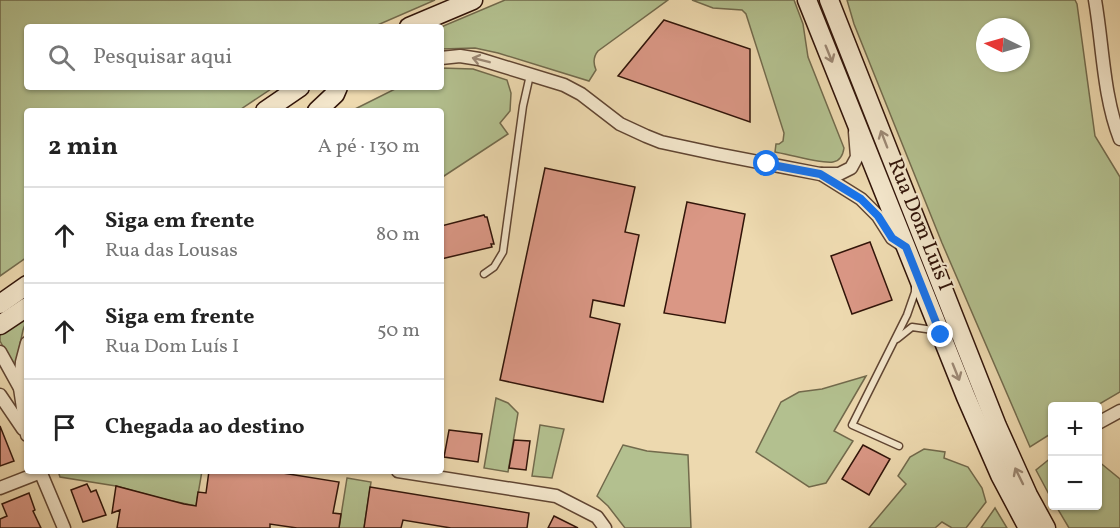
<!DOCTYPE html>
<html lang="pt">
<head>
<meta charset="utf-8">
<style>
	body { margin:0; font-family:Vollkorn,serif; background:#f2f2f2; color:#222 }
	.controls { position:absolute; right:18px; bottom:18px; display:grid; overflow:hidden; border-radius:6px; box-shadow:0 2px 4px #0004 }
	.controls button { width:54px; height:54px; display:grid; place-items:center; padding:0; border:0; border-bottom:2px solid #e0e0e0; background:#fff; color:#222; font:30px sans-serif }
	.compass { position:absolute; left:976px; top:18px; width:54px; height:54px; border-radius:50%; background:#fff; box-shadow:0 2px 4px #0004; rotate:275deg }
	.stop { position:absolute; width:18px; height:18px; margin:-14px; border:4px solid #1a73e8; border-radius:50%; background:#fff }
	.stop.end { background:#1a73e8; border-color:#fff; box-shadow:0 2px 6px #0008 }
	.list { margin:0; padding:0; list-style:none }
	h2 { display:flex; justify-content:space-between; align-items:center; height:78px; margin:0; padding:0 24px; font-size:26px }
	h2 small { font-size:20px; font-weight:400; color:#767676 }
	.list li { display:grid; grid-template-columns:39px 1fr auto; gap:18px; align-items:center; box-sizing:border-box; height:96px; padding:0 24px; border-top:2px solid #e0e0e0 }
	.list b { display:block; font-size:22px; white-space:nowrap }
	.list p { margin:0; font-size:20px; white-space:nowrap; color:#767676 }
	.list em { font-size:20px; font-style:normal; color:#767676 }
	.icon { flex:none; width:33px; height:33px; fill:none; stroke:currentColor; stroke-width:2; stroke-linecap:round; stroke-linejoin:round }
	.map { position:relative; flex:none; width:1120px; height:528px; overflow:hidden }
	.search { position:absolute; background:#fff; box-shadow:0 2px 4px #0004; left:24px; top:24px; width:420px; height:66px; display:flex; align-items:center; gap:15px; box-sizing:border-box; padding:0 21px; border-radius:6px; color:#767676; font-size:22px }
	.panel { position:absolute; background:#fff; box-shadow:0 2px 4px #0004; left:24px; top:108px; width:420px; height:366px; border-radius:6px }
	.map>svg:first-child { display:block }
	.green { fill:#b3c08f; stroke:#726a4c; stroke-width:1.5; fill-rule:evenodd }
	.building { fill:#da9785; stroke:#311409; stroke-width:1.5 }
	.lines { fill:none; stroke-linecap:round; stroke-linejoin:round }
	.lane-casing { stroke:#604532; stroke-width:9 }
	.street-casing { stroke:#604532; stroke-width:15 }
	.secondary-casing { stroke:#311409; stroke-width:21 }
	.lane { stroke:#f3e6cb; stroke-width:6 }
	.street { stroke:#f3e6cb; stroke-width:12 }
	.secondary { stroke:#f3e6cb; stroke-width:18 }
	.oneway { stroke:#9c8874 }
	.route { stroke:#1a73e8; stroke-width:8 }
	.labels { text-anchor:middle; stroke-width:4.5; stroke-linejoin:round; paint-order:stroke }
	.street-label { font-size:21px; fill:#311409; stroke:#f3e6cb }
</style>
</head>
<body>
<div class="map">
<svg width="1120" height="528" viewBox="0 0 1120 528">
	<rect width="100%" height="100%" fill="#edd9af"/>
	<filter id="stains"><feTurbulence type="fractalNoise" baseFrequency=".00333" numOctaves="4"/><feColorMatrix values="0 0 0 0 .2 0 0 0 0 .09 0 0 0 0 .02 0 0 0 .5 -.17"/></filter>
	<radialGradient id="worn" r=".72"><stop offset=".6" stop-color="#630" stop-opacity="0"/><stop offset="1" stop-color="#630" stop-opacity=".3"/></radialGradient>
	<g class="green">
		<polygon points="0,0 435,0 373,27 27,27 27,87 274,87 238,111 27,111 27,257 0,276"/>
		<path d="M505,0H668L598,51C593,57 593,63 596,70L589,81L498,53L475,48L441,49V27Z"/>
		<path d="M692,0H794L803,24L808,57L844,148C843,155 840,161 833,162C821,164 787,154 775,152L776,144H779L783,141L784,133L746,14L742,10L713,8Z"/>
		<path d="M847,0H1075L1077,4L1095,136L1120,177V392L1096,406H1052V433L1030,447L942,243L854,24ZM985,27H1021V63H985Z"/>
		<polygon points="441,68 473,69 507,80 511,93 510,111 500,123 508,134 441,178 441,111 351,111 399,87 441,87"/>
		<polygon points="27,314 27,319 23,330 15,368 0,341 0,333"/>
		<polygon points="866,376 834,431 853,441 826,483 809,487 756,452 781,402 799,392 822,389"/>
		<polygon points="496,398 508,403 518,413 508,472 484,468"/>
		<polygon points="540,425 564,429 552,478 532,476"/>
		<polygon points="623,445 647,451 688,455 691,528 625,528 608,506 597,496"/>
		<polygon points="924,449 945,452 944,458 968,467 982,488 986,502 966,528 952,528 942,522 935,528 869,528 906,484 898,476 910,457"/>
		<polygon points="1052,457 1052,500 1036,470"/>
		<polygon points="1098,461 1120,479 1120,528 1069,528 1056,506 1098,506"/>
		<polygon points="58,471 202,471 196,506 163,499 116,486 60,477"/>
		<polygon points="347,478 371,482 364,528 339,528"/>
		<polygon points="995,508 1007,528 981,528"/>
	</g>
	<g class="building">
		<polygon points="664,20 750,49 750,122 618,76"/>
		<polygon points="545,168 635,187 625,232 639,235 624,306 593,300 590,317 620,324 603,402 500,380"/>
		<polygon points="687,202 745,214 725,323 664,313"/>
		<polygon points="484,215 485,217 487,217 494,244 491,244 492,247 441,259 441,226"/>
		<polygon points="870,242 892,300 852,314 831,256"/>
		<polygon points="0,426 14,461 0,466"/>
		<polygon points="449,430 482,434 478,462 444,457"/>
		<polygon points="514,440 530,441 526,470 509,468"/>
		<polygon points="863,445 890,459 869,495 842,479"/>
		<polygon points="209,471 270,471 339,482 333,513 341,514 339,528 297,528 270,524 270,528 117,528 120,510 112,513 116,486 184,504 196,506 198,492 206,493"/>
		<polygon points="87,484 91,492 96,490 106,515 83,522 71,490"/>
		<polygon points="370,487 529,513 527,528 451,528 403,520 401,528 364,528"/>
		<polygon points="29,493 35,510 33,511 41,528 0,528 0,519 7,516 2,504"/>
		<polygon points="554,516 578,528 548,528"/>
	</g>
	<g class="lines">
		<g class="lane-casing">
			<g id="lane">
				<polyline points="484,274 494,267 503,252 523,106 530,75"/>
				<polyline points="897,339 912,327 933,330 936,332"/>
				<polyline points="899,446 852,425 907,315 915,292 915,286"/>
			</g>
		</g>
		<g class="street-casing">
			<g id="street">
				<path d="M1095,0C1103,46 1103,95 1120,139"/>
				<polyline points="441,58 460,56 479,59 564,85 581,94 620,124 646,136 661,142 717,154 820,174 839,174 851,168 857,157 855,132"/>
				<polyline points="821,174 861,199 878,216 892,238 904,246"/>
				<polyline points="0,352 20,388 27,435"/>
				<polyline points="20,388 22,362 27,343"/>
				<polyline points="0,395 23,429"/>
				<polyline points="1098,423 1120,411"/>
				<polyline points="40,471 64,528"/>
				<polyline points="398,471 556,496 597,517 605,528"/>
				<polyline points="0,488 41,472"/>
			</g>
		</g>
		<g class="secondary-casing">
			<g id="secondary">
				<polyline points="807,0 966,397 1000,475 1028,528"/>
				<polyline points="829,0 997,426 1028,495 1046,528"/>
				<polyline points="409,27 473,0"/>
				<polyline points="265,111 300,87"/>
				<polyline points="317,111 335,94 338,87"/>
				<polyline points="0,304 27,285"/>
				<polyline points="0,325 27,307"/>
			</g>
		</g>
		<use href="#lane" class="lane"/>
		<use href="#street" class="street"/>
		<use href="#secondary" class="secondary"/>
	</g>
	<defs><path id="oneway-shaft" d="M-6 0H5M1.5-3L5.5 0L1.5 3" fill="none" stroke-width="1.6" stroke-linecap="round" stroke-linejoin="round" transform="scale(1.5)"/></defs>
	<g class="oneway">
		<use href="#oneway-shaft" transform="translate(829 54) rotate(68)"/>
		<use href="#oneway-shaft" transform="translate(481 60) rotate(-166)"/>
		<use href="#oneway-shaft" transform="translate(884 139) rotate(-111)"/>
		<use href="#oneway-shaft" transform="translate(956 372) rotate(68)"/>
		<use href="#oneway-shaft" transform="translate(1019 476) rotate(-116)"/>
	</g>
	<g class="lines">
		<polyline class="route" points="767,164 820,174 861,199 878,216 892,238 906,247 941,335"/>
	</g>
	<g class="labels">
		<g class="street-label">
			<text transform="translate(921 224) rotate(68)" y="7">Rua Dom Luís I</text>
		</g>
	</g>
	<rect width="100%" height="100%" filter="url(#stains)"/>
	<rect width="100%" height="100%" fill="url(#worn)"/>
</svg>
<div class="controls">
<button>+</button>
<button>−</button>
</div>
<svg class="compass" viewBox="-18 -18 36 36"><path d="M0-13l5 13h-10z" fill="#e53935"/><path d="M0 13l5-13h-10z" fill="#767676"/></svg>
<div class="stop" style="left:767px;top:164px"></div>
<div class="stop end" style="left:941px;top:335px"></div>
<div class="search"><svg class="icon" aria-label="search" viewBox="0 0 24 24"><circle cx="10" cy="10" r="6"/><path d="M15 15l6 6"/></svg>Pesquisar aqui</div>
<section class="panel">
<h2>2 min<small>A pé · 130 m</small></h2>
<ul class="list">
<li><svg class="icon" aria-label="ahead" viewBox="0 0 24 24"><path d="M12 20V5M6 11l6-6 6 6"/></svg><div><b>Siga em frente</b><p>Rua das Lousas</p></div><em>80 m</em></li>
<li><svg class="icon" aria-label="ahead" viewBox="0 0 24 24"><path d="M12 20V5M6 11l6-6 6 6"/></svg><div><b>Siga em frente</b><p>Rua Dom Luís I</p></div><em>50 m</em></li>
<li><svg class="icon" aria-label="arrive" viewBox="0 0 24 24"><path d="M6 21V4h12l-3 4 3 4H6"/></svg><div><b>Chegada ao destino</b></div></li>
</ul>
</section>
</div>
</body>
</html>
